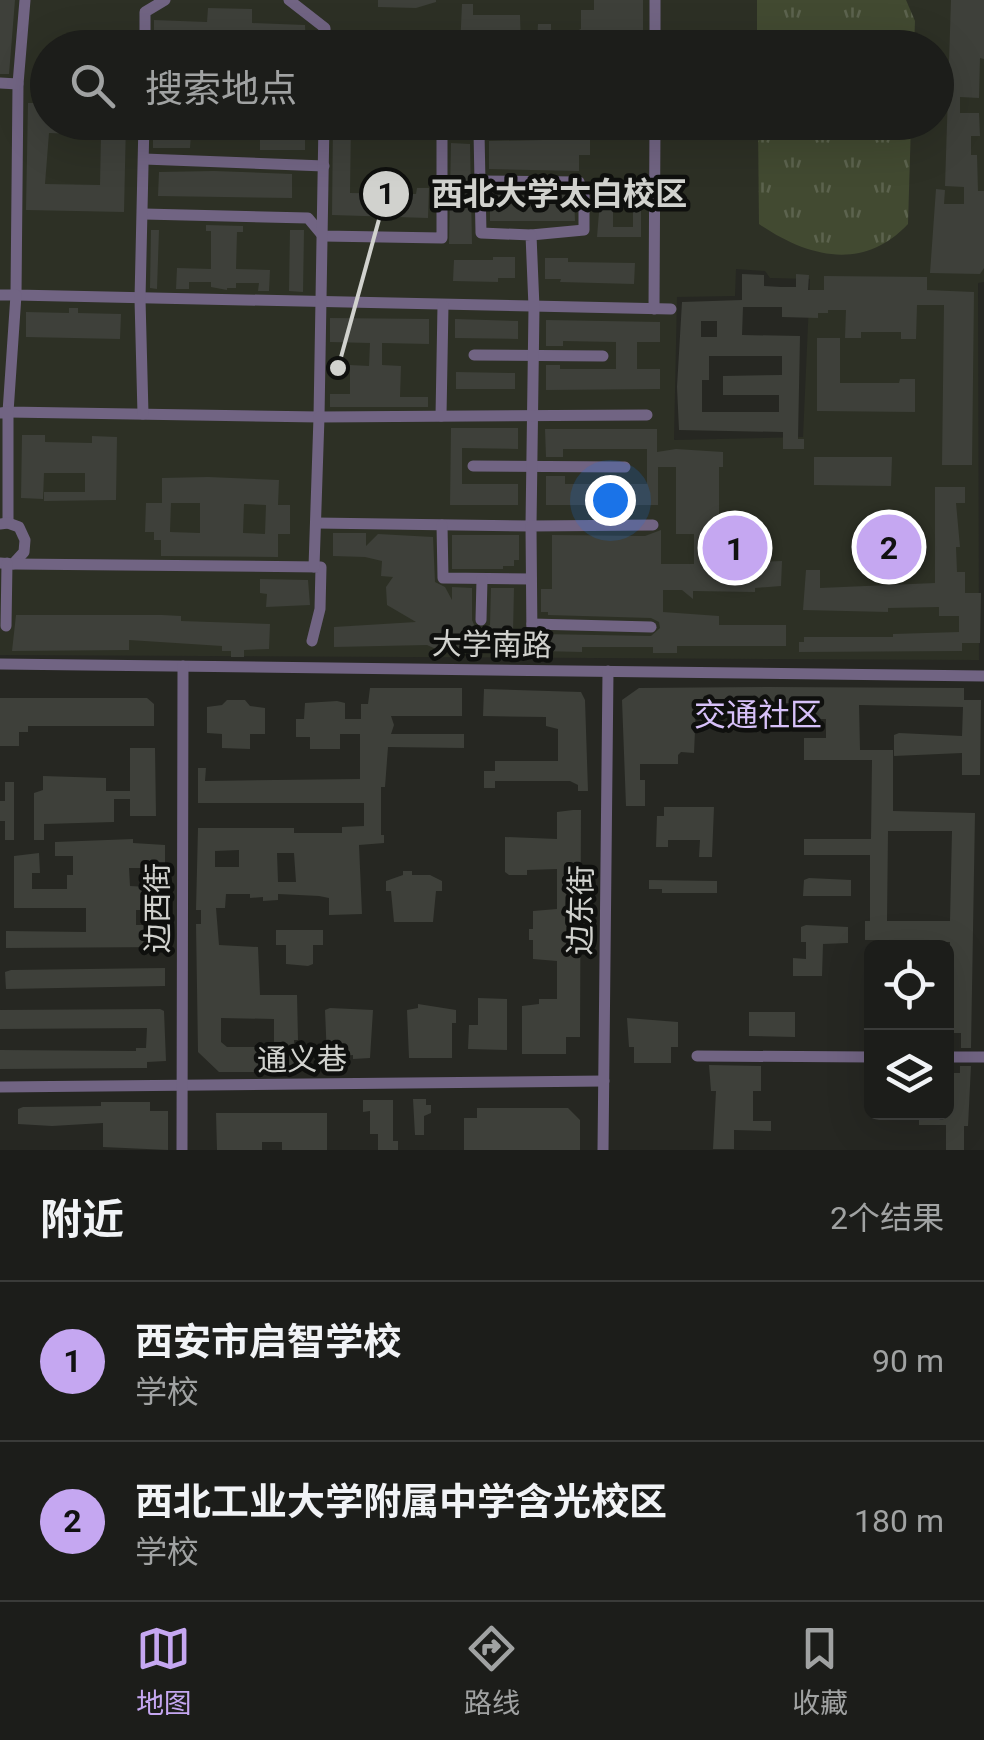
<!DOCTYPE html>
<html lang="zh">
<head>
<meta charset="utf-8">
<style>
	body { margin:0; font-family:Roboto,"Noto Sans SC",sans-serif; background:#252623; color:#f1f3f6 }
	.controls { position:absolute; right:30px; bottom:30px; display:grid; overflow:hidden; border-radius:15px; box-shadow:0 10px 40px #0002 }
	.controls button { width:90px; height:90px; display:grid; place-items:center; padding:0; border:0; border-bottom:2px solid #3a3b39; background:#1c1d1a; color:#f1f3f6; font:50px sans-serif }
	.you { position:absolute; left:610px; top:500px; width:35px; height:35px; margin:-25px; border:8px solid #fff; border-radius:50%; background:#1a73e8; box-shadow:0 0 0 15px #1a73e833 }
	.badge { display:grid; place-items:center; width:65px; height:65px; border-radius:50%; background:#c5a7f1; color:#111; font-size:32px; font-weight:700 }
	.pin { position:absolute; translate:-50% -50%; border:5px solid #fff; box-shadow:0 2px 10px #0006 }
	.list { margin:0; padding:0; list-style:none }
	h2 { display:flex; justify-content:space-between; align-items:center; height:130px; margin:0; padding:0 40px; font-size:42px }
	h2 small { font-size:32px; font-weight:400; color:#a0a2a2 }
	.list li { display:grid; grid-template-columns:65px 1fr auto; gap:30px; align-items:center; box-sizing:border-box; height:160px; padding:0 40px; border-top:2px solid #3a3b39 }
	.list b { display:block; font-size:38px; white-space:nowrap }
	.list p { margin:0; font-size:32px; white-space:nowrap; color:#a0a2a2 }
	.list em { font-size:32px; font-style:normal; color:#a0a2a2 }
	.icon { flex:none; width:55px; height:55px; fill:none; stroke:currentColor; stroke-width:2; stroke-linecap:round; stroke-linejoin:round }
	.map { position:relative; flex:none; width:984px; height:1150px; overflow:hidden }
	.search { position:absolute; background:#1c1d1a; box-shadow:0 10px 40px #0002; left:30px; right:30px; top:30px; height:110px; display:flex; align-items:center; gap:25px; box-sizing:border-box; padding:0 35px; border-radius:55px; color:#a0a2a2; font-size:38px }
	.sheet { height:450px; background:#1c1d1a }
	nav { display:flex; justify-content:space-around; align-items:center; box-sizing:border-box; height:140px; border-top:2px solid #3a3b39; background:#1c1d1a; font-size:28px; color:#a0a2a2 }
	nav a { display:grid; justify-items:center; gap:5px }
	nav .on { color:#c5a7f1 }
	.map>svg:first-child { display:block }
	.built { fill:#2d3025; fill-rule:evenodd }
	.grass { fill:url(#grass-tufts) }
	.building { fill:#3e403a; fill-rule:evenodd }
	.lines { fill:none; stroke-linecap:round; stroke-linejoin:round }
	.minor { stroke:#716483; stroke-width:11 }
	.labels { text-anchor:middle; stroke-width:9; stroke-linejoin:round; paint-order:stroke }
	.street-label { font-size:30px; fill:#d1d2ce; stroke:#0f100e }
	.neighbourhood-label { font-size:32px; fill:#d7c1f9; stroke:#0f100e }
	.leader { fill:none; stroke:#d1d2ce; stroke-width:4 }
	.callout-dot { fill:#d1d2ce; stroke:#0f100e; stroke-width:4 }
	.mark-label { font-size:30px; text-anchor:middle; font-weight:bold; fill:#111 }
	.callout-label { font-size:32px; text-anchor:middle; font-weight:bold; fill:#d1d2ce; stroke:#0f100e; stroke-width:9; stroke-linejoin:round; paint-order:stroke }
</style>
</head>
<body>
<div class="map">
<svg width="984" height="1150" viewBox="0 0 984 1150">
	<defs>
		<pattern id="grass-tufts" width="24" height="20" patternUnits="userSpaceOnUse" patternTransform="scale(2.5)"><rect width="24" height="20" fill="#424a31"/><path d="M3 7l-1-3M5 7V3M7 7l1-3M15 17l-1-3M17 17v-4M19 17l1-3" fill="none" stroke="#5c634e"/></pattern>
	</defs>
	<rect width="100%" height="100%" fill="#262722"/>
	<path class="built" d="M0,0H984V282L978,283L979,660L0,655ZM48,48H936V122H48ZM736,269L765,271L770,278L810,279L803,437L674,440L677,297L735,296Z"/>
	<g class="grass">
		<polygon points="757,0 906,0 915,21 914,47 757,47"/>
		<path d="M758,123H911L908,224C863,272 807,257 759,224Z"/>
	</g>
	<g class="building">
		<polygon points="0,0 15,0 9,74 0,74"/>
		<polygon points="378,0 436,0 436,2 416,8 378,7"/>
		<polygon points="594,0 643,0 643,48 571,48 571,33 581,29 581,10 594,10"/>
		<polygon points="951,0 984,0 984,59 980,58 979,98 960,97 960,113 979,113 980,136 971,136 971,155 977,155 978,191 984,191 984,268 980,274 930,273 936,189 945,190 944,204 964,204 964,187 945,186"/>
		<polygon points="462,4 473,4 473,15 520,15 521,48 460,48"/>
		<polygon points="208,8 252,9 252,23 305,25 306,47 163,48 163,43 154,43 154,20 207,22"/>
		<polygon points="538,24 551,24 551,43 537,43"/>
		<path d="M28,103H48V122H126L124,212L26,210ZM49,133L101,135L100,185L45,184Z"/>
		<polygon points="333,122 351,122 350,193 416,194 417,188 429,188 428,218 332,215"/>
		<polygon points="545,122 585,122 585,133 590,133 590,155 579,155 579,171 489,169 489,141 544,140"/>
		<polygon points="153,134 191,134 190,148 153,148"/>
		<rect x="260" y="135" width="45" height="15"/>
		<polygon points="451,143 470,144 472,244 449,244"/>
		<polygon points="214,171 292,174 292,198 158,196 159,172"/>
		<polygon points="500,191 574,195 575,221 490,221 490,193"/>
		<path d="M608,196L641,199V237H597L600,200L608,199ZM613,207H633V227H613Z"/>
		<polygon points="206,225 243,226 243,232 237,232 236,269 270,270 269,291 258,291 259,283 236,283 236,288 227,288 227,290 211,287 211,282 189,282 189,289 176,289 177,268 211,269 211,231 206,231"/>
		<polygon points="151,230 159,230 157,289 150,288"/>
		<polygon points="290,230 304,230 303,292 289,291"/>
		<polygon points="493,257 515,257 515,278 498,278 498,282 453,281 454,260 493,260"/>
		<polygon points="545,258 568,258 568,262 635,263 634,284 560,282 561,279 545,279"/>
		<path d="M742,274L764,275V286L781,287H796V274L809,275L808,290H824V276L927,277V290L974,292L972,465H942L944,305H917L916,339H901V332H861V338H845L846,310H828V313H818V318L782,317V307H743L742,335L800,336L798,439H804V449H783V432L679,430L677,387L682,302L742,300ZM701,321H717V337H701ZM709,356H782V375L723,376V395H779V412H702V380H709Z"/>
		<polygon points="69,308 78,308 78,313 121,314 120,339 26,337 26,312 69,313"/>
		<polygon points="330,318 429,319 429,344 382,343 382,365 401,366 400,397 428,397 428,407 330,407 330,394 350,394 350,365 369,366 370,343 330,342"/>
		<polygon points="455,319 518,321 518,339 455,338"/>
		<polygon points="546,320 660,322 660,342 637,342 637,369 660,369 660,389 546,390 546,365 560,365 560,369 616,369 616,342 563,341 563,346 546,346"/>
		<polygon points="817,338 840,338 840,383 899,383 900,379 915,379 915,412 817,411"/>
		<polygon points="456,372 515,373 515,389 456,389"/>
		<polygon points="451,428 518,428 518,449 462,448 462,484 518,484 518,505 450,505"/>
		<polygon points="545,429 657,429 657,452 676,449 723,452 723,467 719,467 719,514 726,514 726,534 709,534 708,564 782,561 781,586 755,588 755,592 693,591 693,599 682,590 663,590 663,612 719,616 719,625 786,625 786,646 677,646 677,653 653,653 653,647 582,647 582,652 541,651 541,634 651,636 660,628 659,622 651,618 548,615 548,612 541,612 541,589 552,589 552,535 645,536 661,530 661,564 694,564 694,534 676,534 676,467 658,467 658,505 546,505 546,476 565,476 565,484 647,484 647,449 563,449 563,457 546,457"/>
		<polygon points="22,435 45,435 45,442 92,443 92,436 117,437 116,500 44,501 44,492 85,492 85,473 44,473 43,499 21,498"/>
		<polygon points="814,457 892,457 891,486 814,485"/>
		<path d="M208,477L279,480L278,505H290V534H278V557L161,556V540H154V532H145L146,503H162V478ZM171,503H200V533L170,532ZM244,504L266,505L265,534L243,533Z"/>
		<polygon points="935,487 965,487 965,503 956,503 960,547 956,547 957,572 965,572 965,593 981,593 980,643 962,643 962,651 799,652 799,642 804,642 804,637 893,637 893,634 959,632 959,616 939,616 939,607 888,608 888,612 803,610 806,570 820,570 820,588 935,583"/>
		<polygon points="333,533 366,533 366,546 378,534 433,537 435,582 445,587 452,600 452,587 472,588 472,620 475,627 482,629 490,625 491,588 514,588 513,633 521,633 521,651 438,650 427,645 334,647 334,627 416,622 387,605 386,587 393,577 381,576 382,561 365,557 333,556"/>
		<polygon points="452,535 519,535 519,560 514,560 514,566 503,566 503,569 452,569"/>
		<polygon points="260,579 308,580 310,605 266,607 267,594 260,593"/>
		<polygon points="16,615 162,615 181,616 181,621 270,624 269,649 244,650 244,657 231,657 231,651 222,651 222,646 129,640 129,650 12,651"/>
		<path d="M771,687L964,688V700H981L980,775H962V753L894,756V735L899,733L962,736L963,707L859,705L860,750H893V811L975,813L971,1048H961V1033H949L950,942H933V948H895V940H865V921H870V855H804V839H871L872,760H804V738H826V719H801L802,703H771V699L725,698V708H696L694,753L681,752L678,755V764H640V780H645V806H626L622,700L639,688ZM888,831H952L950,921H887Z"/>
		<path d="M370,688H462V716H391L394,725L391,734H464V748L388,747L385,787H381V835H384V843L359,845L362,914L329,915V898L319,896L278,894V900L263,901V897L250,898V894H226L225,908H216L219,945L258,947L260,995H297L298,1040H294L295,1072H219L198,1052L196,924H201V910H196L198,828H294V833H342V827L364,826V803H198V768H206L205,781L360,779V734H340V749H310V737H296V719H304L305,703L337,701L345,703V719H361V704H368ZM239,850V867H215V851ZM277,853H294L296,882H278ZM221,1018L274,1019V1047H227L221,1042Z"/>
		<polygon points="484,689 581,692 585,700 588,791 578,791 578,785 570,781 495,781 495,788 484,788 484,771 495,771 495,761 558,761 558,729 546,726 546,717 483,716"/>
		<polygon points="0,698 147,698 154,704 154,726 28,726 28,732 19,732 19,746 0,746"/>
		<polygon points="227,700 245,700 250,706 265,708 265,734 250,734 250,749 222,748 222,734 207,733 207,707 222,705"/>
		<polygon points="130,748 155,748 156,816 130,816 130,799 114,799 114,822 44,824 44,840 34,840 34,793 43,790 43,776 106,778 106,791 130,791"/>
		<polygon points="5,782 14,782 14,840 5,840 5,821 0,821 0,801 5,801"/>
		<polygon points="664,807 714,807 712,857 699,857 700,840 668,840 668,847 656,847 657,816 664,816"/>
		<polygon points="573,810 581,810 580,1037 566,1037 566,1054 522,1054 522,1006 539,1004 539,999 557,999 557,961 533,959 533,940 529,940 529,929 533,929 533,911 557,909 557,869 527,870 527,875 509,875 505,872 505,837 557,839 557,812"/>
		<polygon points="133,839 133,843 165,845 165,868 129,868 130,886 164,888 164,910 156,910 155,905 140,905 140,910 136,910 136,925 164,925 165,947 6,948 6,931 86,932 86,908 14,908 14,856 39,853 40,873 32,873 32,889 67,889 67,875 73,875 73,856 55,856 55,842"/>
		<polygon points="403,871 412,871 412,875 430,875 442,881 442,891 436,891 433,922 394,922 391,891 386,891 386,881 403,875"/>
		<polygon points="809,878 851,880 851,896 803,896 804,880"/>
		<polygon points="649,880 717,881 717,893 662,893 662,889 649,889"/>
		<polygon points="806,925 848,927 848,943 823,944 822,976 793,976 793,958 806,959 806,942 801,942 801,927"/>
		<polygon points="276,930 323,930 323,945 313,945 313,964 308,966 286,964 286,945 276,945"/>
		<polygon points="165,968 165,986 6,989 5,972 11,970"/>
		<polygon points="478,998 507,999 507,1050 468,1049 469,1025 478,1025"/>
		<polygon points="418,1004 456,1010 456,1023 452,1023 452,1058 409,1058 407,1010 418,1008"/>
		<polygon points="330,1008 373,1010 370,1058 353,1059 353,1055 327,1058 325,1010"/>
		<polygon points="160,1009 164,1011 166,1061 147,1062 147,1068 0,1069 0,1050 136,1051 136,1048 146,1048 147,1028 0,1029 0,1010"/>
		<polygon points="749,1012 795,1012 795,1037 749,1036"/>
		<polygon points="627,1018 678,1022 678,1047 671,1047 671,1063 634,1063 634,1047 629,1047"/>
		<polygon points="709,1065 761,1066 761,1091 753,1091 753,1121 771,1121 771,1131 734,1130 734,1149 713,1149 716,1091 711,1091"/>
		<polygon points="960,1066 971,1066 968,1126 964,1126 964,1150 946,1150 946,1125 919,1125 919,1112 946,1112 946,1073 960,1073"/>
		<polygon points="413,1099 426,1099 426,1105 431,1105 431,1113 424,1116 424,1135 415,1135"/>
		<polygon points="363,1100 393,1100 393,1141 398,1141 398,1150 378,1150 378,1134 370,1134 370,1111 363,1112"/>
		<polygon points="101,1102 150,1102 150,1111 168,1111 168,1150 103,1147 103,1123 52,1126 18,1124 18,1109 23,1107 101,1106"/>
		<polygon points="477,1108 568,1108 580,1120 580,1150 464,1150 464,1118 477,1118"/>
		<polygon points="216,1113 327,1113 327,1150 282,1150 282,1142 262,1142 262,1150 217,1150"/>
	</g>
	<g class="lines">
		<g class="minor">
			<polyline points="25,0 18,84 16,295 671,309"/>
			<polyline points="289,0 325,28 325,48"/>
			<polyline points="145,48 145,12 165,0"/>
			<polyline points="655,48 655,0"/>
			<polyline points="0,83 18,84"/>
			<polyline points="144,159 324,166"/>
			<polyline points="478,181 579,182 584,196 584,230 531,235"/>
			<polyline points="144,214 308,218 323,236 442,238 442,122"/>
			<polyline points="0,295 16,295 8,412 319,417 324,122"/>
			<polyline points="654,309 655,122"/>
			<polyline points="474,355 603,356"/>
			<polyline points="0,413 8,412 8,523"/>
			<polyline points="143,414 140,299 144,122"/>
			<polyline points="441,416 443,305"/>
			<polyline points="473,466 625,467"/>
			<polyline points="316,523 531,526 534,307 531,235 481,233 479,132 492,122"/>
			<polyline points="0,524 8,523 19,527 25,540 24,552 13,564 0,563"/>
			<polyline points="442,525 443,578 531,579"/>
			<polyline points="13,564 321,567 320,609 312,641"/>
			<polyline points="314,567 319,417 647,415"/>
			<polyline points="481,620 482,579"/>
			<polyline points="532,624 651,627"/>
			<polyline points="6,626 7,563"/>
			<polyline points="532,640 531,526 653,525"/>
			<polyline points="0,664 984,676"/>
			<polyline points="697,1056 872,1057"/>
			<polyline points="946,1057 984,1057"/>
			<polyline points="0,1087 604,1081"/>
			<polyline points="182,1150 183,666"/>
			<polyline points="603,1150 608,671"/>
		</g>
	</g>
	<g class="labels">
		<g class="street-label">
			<text transform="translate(492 645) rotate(1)" y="10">大学南路</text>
			<text transform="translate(158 908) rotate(-90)" y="10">边西街</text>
			<text transform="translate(581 910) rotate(-89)" y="10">边东街</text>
			<text transform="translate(302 1060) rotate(-1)" y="10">通义巷</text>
		</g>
		<g class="neighbourhood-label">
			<text x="758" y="726">交通社区</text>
		</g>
	</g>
	<path class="leader" d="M338 368L386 194"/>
	<g class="callout-dot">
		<circle cx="338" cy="368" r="10"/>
		<circle cx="386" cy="194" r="25"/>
	</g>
	<g class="mark-label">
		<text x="386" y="204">1</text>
	</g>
	<g class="callout-label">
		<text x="559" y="205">西北大学太白校区</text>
	</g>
</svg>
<div class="controls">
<button><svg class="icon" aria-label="locate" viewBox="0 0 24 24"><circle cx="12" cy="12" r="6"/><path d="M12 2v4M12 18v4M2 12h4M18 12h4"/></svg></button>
<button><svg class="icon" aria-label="layers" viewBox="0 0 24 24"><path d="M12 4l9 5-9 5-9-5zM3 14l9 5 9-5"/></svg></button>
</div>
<div class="you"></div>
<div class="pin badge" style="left:735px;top:548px">1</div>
<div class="pin badge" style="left:889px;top:547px">2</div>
<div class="search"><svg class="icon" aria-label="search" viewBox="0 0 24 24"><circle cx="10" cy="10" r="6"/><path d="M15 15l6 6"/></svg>搜索地点</div>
</div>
<section class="sheet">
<h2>附近<small>2个结果</small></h2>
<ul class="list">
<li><span class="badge">1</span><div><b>西安市启智学校</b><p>学校</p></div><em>90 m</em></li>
<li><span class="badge">2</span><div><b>西北工业大学附属中学含光校区</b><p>学校</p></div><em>180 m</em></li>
</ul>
</section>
<nav>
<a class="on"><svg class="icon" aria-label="map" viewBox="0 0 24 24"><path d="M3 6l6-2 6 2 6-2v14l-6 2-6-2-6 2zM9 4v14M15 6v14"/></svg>地图</a>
<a><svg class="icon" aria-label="directions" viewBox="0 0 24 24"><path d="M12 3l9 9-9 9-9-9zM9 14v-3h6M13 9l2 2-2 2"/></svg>路线</a>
<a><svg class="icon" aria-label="saved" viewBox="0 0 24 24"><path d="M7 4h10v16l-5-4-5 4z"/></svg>收藏</a>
</nav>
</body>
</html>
